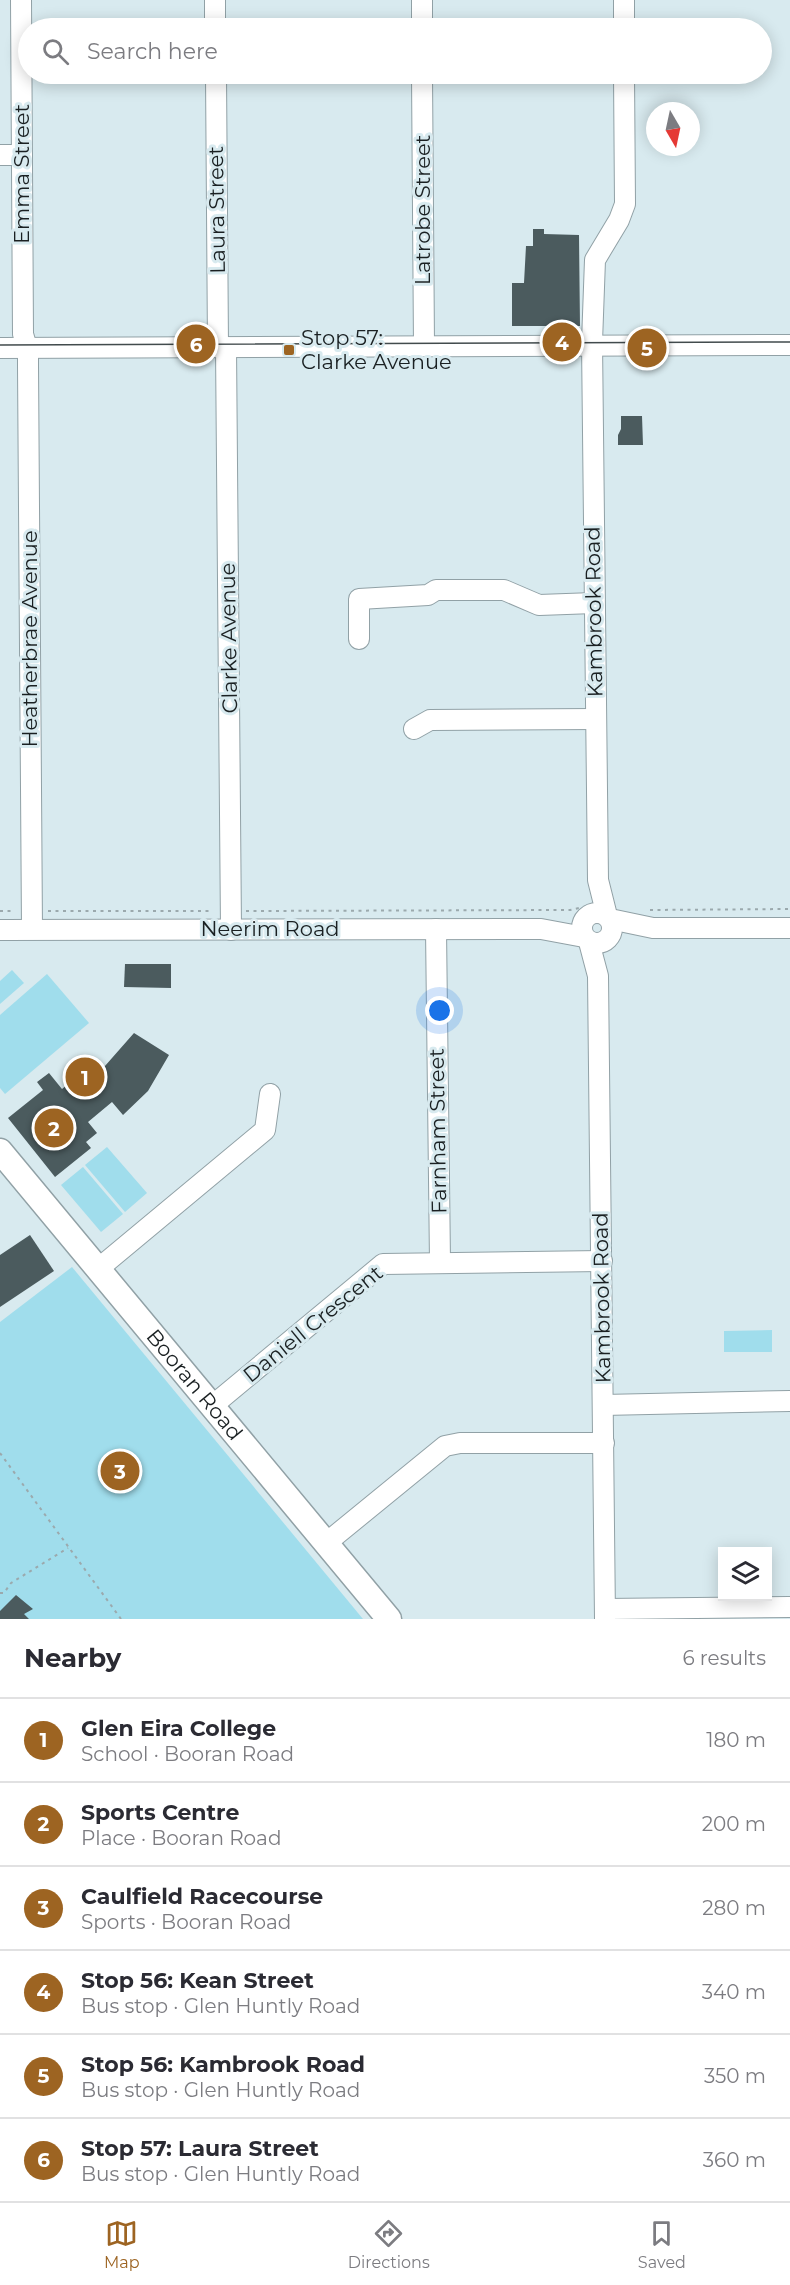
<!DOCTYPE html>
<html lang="en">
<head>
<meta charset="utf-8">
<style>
	body { margin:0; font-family:Montserrat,sans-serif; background:#f2f2f3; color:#2b2b33 }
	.controls { position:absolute; right:18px; bottom:18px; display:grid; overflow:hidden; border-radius:0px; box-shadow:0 3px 15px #0003 }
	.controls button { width:54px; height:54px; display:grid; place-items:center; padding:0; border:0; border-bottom:2px solid #e1e1e2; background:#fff; color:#2b2b33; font:30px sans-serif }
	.compass { position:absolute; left:646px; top:102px; width:54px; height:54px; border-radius:50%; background:#fff; box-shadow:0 3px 15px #0003; rotate:171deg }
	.you { position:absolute; left:440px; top:1011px; width:21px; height:21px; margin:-15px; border:4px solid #fff; border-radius:50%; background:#1a73e8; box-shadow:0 0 0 9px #1a73e833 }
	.badge { display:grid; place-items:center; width:39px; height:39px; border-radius:50%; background:#9d6422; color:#fff; font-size:20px; font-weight:700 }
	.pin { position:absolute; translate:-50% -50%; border:3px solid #fff; box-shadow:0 2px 6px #0006 }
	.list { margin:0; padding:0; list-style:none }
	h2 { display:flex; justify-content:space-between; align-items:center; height:78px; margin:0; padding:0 24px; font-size:26px }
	h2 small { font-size:20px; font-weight:400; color:#7c7c81 }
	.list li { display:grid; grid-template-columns:39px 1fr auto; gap:18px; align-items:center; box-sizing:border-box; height:84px; padding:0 24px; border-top:2px solid #e1e1e2 }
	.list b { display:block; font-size:22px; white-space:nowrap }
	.list p { margin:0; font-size:20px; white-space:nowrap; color:#7c7c81 }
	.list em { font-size:20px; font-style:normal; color:#7c7c81 }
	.icon { flex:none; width:33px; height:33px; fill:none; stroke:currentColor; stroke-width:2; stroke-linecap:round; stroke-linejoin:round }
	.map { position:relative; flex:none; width:790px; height:1619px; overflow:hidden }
	.search { position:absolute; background:#fff; box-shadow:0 3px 15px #0003; left:18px; right:18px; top:18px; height:66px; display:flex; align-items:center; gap:15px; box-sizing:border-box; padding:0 21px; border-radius:33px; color:#7c7c81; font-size:22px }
	.sheet { height:582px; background:#fff }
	nav { display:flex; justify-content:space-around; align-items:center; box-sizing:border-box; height:84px; border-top:2px solid #e1e1e2; background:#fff; font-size:16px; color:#7c7c81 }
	nav a { display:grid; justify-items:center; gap:3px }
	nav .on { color:#9d6422 }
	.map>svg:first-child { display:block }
	.green { fill:#a0ddec }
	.building { fill:#4b5b5e }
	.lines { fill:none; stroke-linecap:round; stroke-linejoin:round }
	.minor-casing { stroke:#91a1a6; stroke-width:22 }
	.major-casing { stroke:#91a1a6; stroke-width:27 }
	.path { stroke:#9ba9ad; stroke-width:2; stroke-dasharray:3 4.5; stroke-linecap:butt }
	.minor { stroke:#fff; stroke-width:20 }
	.major { stroke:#fff; stroke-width:24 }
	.tram { stroke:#424b4d; stroke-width:1.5 }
	.poi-dot { fill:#9d6422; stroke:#d8eaef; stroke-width:2 }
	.labels { text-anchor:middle; stroke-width:6; stroke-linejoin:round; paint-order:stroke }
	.street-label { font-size:21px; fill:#1a2022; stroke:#d8eaef }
	.poi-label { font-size:21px; fill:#1a2022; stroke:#d8eaef; text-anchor:start }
</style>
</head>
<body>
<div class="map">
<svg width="790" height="1619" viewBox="0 0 790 1619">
	<rect width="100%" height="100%" fill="#d8eaef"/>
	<g class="green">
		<polygon points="12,970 24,983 0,1004 0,981"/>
		<polygon points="47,974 89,1023 5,1094 0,1088 0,1015"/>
		<polygon points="107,1147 147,1193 125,1212 85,1165"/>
		<polygon points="83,1167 123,1214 101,1232 61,1185"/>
		<polygon points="72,1267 363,1619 0,1619 0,1322"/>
		<polygon points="772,1330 772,1352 724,1352 724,1331"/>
	</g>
	<g class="building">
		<polygon points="533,229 544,229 544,234 579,235 580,326 512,326 512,283 524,283 526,246 533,246"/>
		<polygon points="621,416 642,416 643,445 618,445 618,435 621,429"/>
		<polygon points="125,964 171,964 171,988 124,987"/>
		<polygon points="134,1033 169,1055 148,1091 123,1115 112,1102 88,1122 97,1133 86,1142 91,1148 55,1177 8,1118 43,1090 37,1082 49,1073 62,1089 82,1073 90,1083"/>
		<polygon points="30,1235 54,1271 0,1307 0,1255"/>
		<polygon points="16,1595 33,1609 24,1614 29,1619 0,1619 0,1611"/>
	</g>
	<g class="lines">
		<g class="minor-casing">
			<g id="minor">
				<polyline points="21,0 23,334 28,351 28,366 32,929"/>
				<polyline points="215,0 215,28"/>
				<polyline points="422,0 422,28"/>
				<polyline points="624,0 624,28"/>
				<polyline points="216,74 218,347"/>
				<polyline points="422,74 424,346"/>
				<polyline points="0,155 22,155"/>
				<polyline points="226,347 231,930"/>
				<polyline points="0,348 790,345"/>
				<polyline points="359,639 359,599 428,595 436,590 504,590 539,605 594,603"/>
				<polyline points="414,729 430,720 596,719"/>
				<circle cx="597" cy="928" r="15"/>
				<polyline points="607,916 598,880 592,342 595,260 619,220 625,204 624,74"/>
				<polyline points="610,919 653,928 790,928"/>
				<polyline points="436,929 440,1262"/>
				<polyline points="0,930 541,929 584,937"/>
				<polyline points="589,942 598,976 605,1619"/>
				<polyline points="98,1269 265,1130 270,1094"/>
				<polyline points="603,1405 790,1401"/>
				<polyline points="212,1406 383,1264 602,1261"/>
				<polyline points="325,1544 445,1446 460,1443 604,1443"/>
				<polyline points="605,1609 790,1607"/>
			</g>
		</g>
		<g class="major-casing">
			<g id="major">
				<path id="s1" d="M0,1151L389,1619"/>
			</g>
		</g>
		<g class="path">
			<polyline points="650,910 790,909"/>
			<polyline points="0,911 15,911"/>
			<polyline points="48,911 213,911"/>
			<polyline points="246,911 570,910 588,906"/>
			<polyline points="0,1453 121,1619"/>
			<polyline points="0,1593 4,1593 11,1583 68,1548"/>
		</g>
		<use href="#minor" class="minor"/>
		<use href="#major" class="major"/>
		<polyline class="tram" points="0,345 790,342"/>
	</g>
	<rect class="poi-dot" x="283" y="344" width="12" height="12" rx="3"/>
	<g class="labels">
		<g class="street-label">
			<text transform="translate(22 174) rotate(-90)" y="7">Emma Street</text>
			<text transform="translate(217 210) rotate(-91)" y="7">Laura Street</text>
			<text transform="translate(423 210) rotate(-90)" y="7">Latrobe Street</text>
			<text transform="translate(594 612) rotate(-91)" y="7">Kambrook Road</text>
			<text transform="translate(229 638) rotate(-91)" y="7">Clarke Avenue</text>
			<text transform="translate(30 639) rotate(-90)" y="7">Heatherbrae Avenue</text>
			<text x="270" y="936">Neerim Road</text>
			<text transform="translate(438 1131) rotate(-91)" y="7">Farnham Street</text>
			<text transform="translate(602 1298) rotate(-91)" y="7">Kambrook Road</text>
			<text transform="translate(313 1324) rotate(-39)" y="7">Daniell Crescent</text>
			<text dy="7" stroke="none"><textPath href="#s1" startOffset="304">Booran Road</textPath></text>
		</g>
		<g class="poi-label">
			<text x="301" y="345">Stop 57:<tspan x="301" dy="24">Clarke Avenue</tspan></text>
		</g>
	</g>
</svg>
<div class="controls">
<button><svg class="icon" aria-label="layers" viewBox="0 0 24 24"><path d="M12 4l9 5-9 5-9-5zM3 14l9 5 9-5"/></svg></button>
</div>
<svg class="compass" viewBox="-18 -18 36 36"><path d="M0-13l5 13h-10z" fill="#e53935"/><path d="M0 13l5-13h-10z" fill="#7c7c81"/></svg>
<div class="you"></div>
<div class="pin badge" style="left:85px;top:1077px">1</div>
<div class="pin badge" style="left:54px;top:1128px">2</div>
<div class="pin badge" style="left:120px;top:1471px">3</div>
<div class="pin badge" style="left:562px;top:342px">4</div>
<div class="pin badge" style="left:647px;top:348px">5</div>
<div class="pin badge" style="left:196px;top:344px">6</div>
<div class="search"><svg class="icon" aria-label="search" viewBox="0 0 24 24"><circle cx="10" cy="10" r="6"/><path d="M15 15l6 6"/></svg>Search here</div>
</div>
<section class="sheet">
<h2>Nearby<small>6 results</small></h2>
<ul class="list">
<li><span class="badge">1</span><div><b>Glen Eira College</b><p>School · Booran Road</p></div><em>180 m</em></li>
<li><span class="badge">2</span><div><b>Sports Centre</b><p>Place · Booran Road</p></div><em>200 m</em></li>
<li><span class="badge">3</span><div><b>Caulfield Racecourse</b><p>Sports · Booran Road</p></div><em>280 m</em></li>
<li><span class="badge">4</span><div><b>Stop 56: Kean Street</b><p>Bus stop · Glen Huntly Road</p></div><em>340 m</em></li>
<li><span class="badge">5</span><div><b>Stop 56: Kambrook Road</b><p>Bus stop · Glen Huntly Road</p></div><em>350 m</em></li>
<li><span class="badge">6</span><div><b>Stop 57: Laura Street</b><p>Bus stop · Glen Huntly Road</p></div><em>360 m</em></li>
</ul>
</section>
<nav>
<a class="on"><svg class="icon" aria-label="map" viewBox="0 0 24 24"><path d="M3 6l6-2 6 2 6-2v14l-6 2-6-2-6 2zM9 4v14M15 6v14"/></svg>Map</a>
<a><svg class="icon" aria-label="directions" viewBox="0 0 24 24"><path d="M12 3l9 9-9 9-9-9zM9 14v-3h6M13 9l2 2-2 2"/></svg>Directions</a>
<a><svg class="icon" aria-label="saved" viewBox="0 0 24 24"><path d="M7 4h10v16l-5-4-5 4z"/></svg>Saved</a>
</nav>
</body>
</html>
